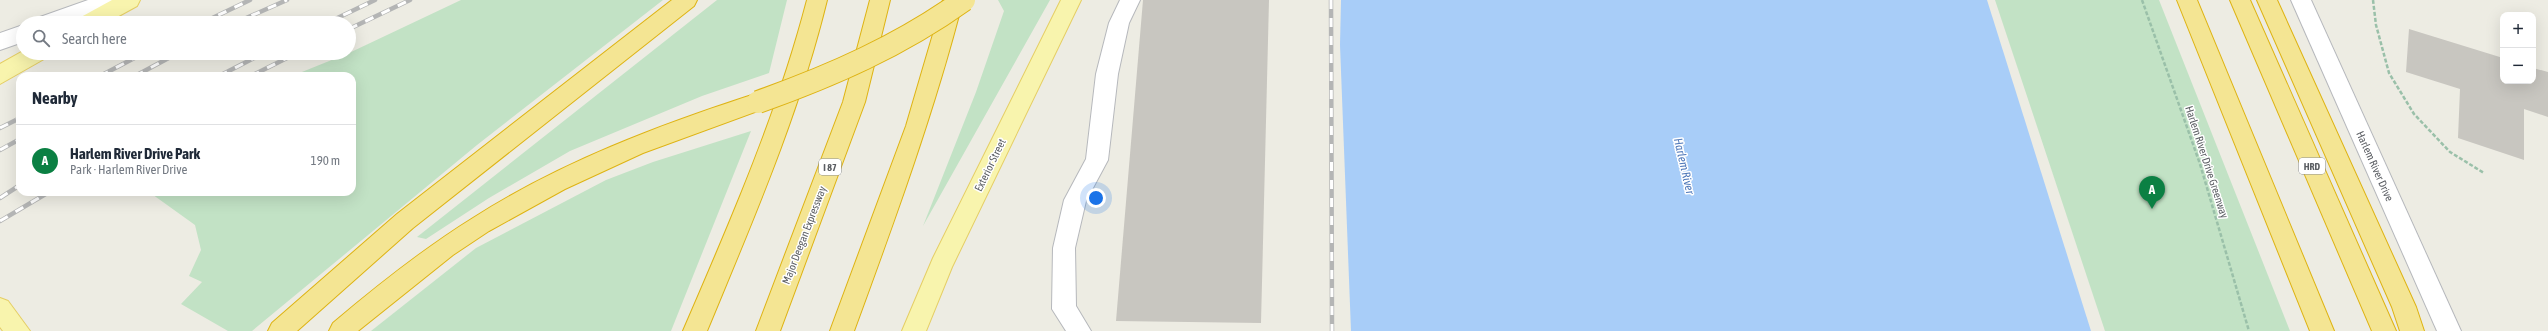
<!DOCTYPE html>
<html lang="en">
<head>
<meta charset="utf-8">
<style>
	body { margin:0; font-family:"Asap Condensed",sans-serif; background:#f2f2f3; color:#1f2937 }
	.controls { position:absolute; right:12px; top:12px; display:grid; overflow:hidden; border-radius:8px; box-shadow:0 4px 16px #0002 }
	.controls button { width:36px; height:36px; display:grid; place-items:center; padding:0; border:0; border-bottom:1px solid #e0e1e3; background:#fff; color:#1f2937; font:20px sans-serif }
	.you { position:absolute; left:1096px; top:198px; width:14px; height:14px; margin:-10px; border:3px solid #fff; border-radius:50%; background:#1a73e8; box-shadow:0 0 0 6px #1a73e833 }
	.badge { display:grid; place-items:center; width:26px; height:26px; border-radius:50%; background:#0b8043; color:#fff; font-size:13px; font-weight:700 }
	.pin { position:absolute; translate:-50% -33px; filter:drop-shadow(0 1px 2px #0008) }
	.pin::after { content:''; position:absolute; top:21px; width:14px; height:12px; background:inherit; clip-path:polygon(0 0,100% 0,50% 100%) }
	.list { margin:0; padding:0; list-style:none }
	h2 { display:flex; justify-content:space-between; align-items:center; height:52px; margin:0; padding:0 16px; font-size:17px }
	h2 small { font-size:13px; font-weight:400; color:#747a83 }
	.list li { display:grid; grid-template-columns:26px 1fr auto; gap:12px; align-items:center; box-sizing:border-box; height:72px; padding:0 16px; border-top:1px solid #e0e1e3 }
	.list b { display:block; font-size:15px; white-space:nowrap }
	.list p { margin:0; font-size:13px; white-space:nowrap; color:#747a83 }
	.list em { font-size:13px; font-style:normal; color:#747a83 }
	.icon { flex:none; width:22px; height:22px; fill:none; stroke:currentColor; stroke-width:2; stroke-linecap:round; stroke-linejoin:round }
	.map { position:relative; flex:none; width:2548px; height:331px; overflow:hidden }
	.search { position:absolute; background:#fff; box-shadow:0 4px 16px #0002; left:16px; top:16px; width:340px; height:44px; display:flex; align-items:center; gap:10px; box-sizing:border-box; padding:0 14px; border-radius:22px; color:#747a83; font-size:15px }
	.panel { position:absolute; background:#fff; box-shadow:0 4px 16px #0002; left:16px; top:72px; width:340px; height:124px; border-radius:12px }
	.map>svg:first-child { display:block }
	.green { fill:#c2e2c5 }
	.water { fill:#a8cdf8 }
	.building { fill:#c8c6c0 }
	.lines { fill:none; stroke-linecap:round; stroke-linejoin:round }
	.minor-casing { stroke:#b6b8bc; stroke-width:2 }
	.major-casing { stroke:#e5ce64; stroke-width:2 }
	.highway-casing { stroke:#deb313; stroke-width:2 }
	.path { stroke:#9ac0a9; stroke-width:2.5; stroke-dasharray:4 2; stroke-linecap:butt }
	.minor { fill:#fff; fill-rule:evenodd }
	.major { fill:#f8f4ad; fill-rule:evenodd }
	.highway { fill:#f4e593; fill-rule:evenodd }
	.rail-casing { stroke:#b4b5b5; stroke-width:4.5 }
	.rail { stroke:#fff; stroke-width:3; stroke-dasharray:9; stroke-linecap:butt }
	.highway-bridge-casing { stroke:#deb313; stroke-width:24; stroke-linecap:butt }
	.highway-bridge { stroke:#f4e593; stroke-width:22 }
	.labels { text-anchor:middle; stroke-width:3; stroke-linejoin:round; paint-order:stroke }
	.shield { fill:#fff; stroke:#8c8e92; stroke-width:1 }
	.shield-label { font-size:10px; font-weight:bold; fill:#5b5e63 }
	.street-label { font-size:11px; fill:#5b5e63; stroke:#fff }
	.water-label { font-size:12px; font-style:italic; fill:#4d77b9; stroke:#fff }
</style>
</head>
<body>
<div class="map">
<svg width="2548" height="331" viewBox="0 0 2548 331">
	<rect width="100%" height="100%" fill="#edece3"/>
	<g class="green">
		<polygon points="461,0 663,0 477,145 252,331 228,331 181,304 202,282 189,276 201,250 195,225 149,192 352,192 352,76 292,76 349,53"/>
		<polygon points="717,0 787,0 769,73 702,96 570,151 489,198 426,239 417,237"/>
		<polygon points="998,0 1050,0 923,226 976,92 1004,11"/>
		<polygon points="1995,0 2159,0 2290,331 2105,331"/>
		<polygon points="751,131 671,331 371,331 476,248 606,180 653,162"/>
	</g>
	<polygon class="water" points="1341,0 1987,0 2091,331 1351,331 1340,45"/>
	<g class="building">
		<polygon points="1143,0 1269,0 1261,323 1116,321"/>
		<polygon points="2409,29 2503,58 2503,81 2533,81 2533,68 2548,72 2548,117 2524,109 2524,160 2458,138 2460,89 2406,72"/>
	</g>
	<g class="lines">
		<g class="minor-casing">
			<g id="minor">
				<polygon points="88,0 122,0 119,6 71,23 37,23 40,17"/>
				<polygon points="1120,0 1140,0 1129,23 1118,74 1108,160 1086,201 1075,248 1076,306 1091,331 1066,331 1052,309 1053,248 1064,200 1086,159 1096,74 1109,23"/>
				<polygon points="2291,0 2311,0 2461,331 2437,331"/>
				<polygon points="23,25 23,42 0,50 0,33"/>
			</g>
		</g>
		<g class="major-casing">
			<g id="major">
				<polygon points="112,0 140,0 137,6 106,23 78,23 81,17"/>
				<polygon points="1061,0 1081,0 952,267 926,331 902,331 933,258"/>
				<polygon points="23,51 23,53 47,53 44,59 0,84 0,64"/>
				<polygon points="0,298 8,301 30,331 3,331 0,327"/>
			</g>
		</g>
		<g class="highway-casing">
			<g id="highway">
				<polygon points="672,0 697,0 694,6 413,228 297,331 268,331 272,323 397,214"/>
				<path d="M807,0H827C799,115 752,222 707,331H683C730,222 777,115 807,0Z"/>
				<polygon points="870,0 890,0 865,102 780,331 756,331 843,102"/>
				<path d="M943,0H963C934,113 894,222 854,331H830L906,126Z"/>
				<polygon points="2177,0 2197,0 2334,331 2310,331"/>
				<polygon points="2230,0 2250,0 2396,331 2372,331"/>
				<polygon points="2257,0 2277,0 2416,307 2424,331 2400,331 2392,307"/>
				<path d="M758,93L766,96L769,102L766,108L643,153L565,189L489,231L453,255L358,331H329L333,323C378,285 423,249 473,218C561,162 659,125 758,93Z"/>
			</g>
		</g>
		<g class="path">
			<polyline points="2142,0 2200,164 2249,331"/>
			<polyline points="2373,0 2376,25 2389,73 2414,114 2450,152 2484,173"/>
		</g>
		<use href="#minor" class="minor"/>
		<use href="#major" class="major"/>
		<use href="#highway" class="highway"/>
		<g class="rail-casing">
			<g id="rail">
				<polyline points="1331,0 1332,331"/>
				<polyline points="202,23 250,0"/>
				<polyline points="235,23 287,0"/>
				<polyline points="327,23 375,0"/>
				<polyline points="349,29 410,0"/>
				<polyline points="100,76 144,53"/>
				<polyline points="135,76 178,53"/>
				<polyline points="219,76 264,53"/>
				<polyline points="251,76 297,53"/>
				<polyline points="0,128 20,118"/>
				<polyline points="0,150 20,139"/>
				<polyline points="0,198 20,185"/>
				<polyline points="0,221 49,192"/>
			</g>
		</g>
		<use href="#rail" class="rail"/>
		<g class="highway-bridge-casing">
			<path id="highway-bridge" d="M758,102C831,76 900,46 964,0"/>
		</g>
		<use href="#highway-bridge" class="highway-bridge"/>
	</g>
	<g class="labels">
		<g class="shield">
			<rect x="2299" y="158" width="26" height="16" rx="3"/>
			<rect x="819" y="159" width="22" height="16" rx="3"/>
		</g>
		<g class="shield-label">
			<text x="2312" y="170">HRD</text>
			<text x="830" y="171">I 87</text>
		</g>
		<g class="street-label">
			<text transform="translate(2207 162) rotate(72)" y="4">Harlem River Drive Greenway</text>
			<text transform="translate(990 165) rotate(-64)" y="4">Exterior Street</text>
			<text transform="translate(2375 166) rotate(66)" y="4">Harlem River Drive</text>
			<text transform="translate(804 235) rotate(-69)" y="4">Major Deegan Expressway</text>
		</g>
		<g class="water-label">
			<text transform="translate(1684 166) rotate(77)" y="4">Harlem River</text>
		</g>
	</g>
</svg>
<div class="controls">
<button>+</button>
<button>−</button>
</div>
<div class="you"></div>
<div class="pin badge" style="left:2152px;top:209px">A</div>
<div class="search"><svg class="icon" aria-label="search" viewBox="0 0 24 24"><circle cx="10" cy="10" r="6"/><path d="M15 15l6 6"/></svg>Search here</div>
<section class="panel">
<h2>Nearby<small></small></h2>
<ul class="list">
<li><span class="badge">A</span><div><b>Harlem River Drive Park</b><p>Park · Harlem River Drive</p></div><em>190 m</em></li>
</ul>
</section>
</div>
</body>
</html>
